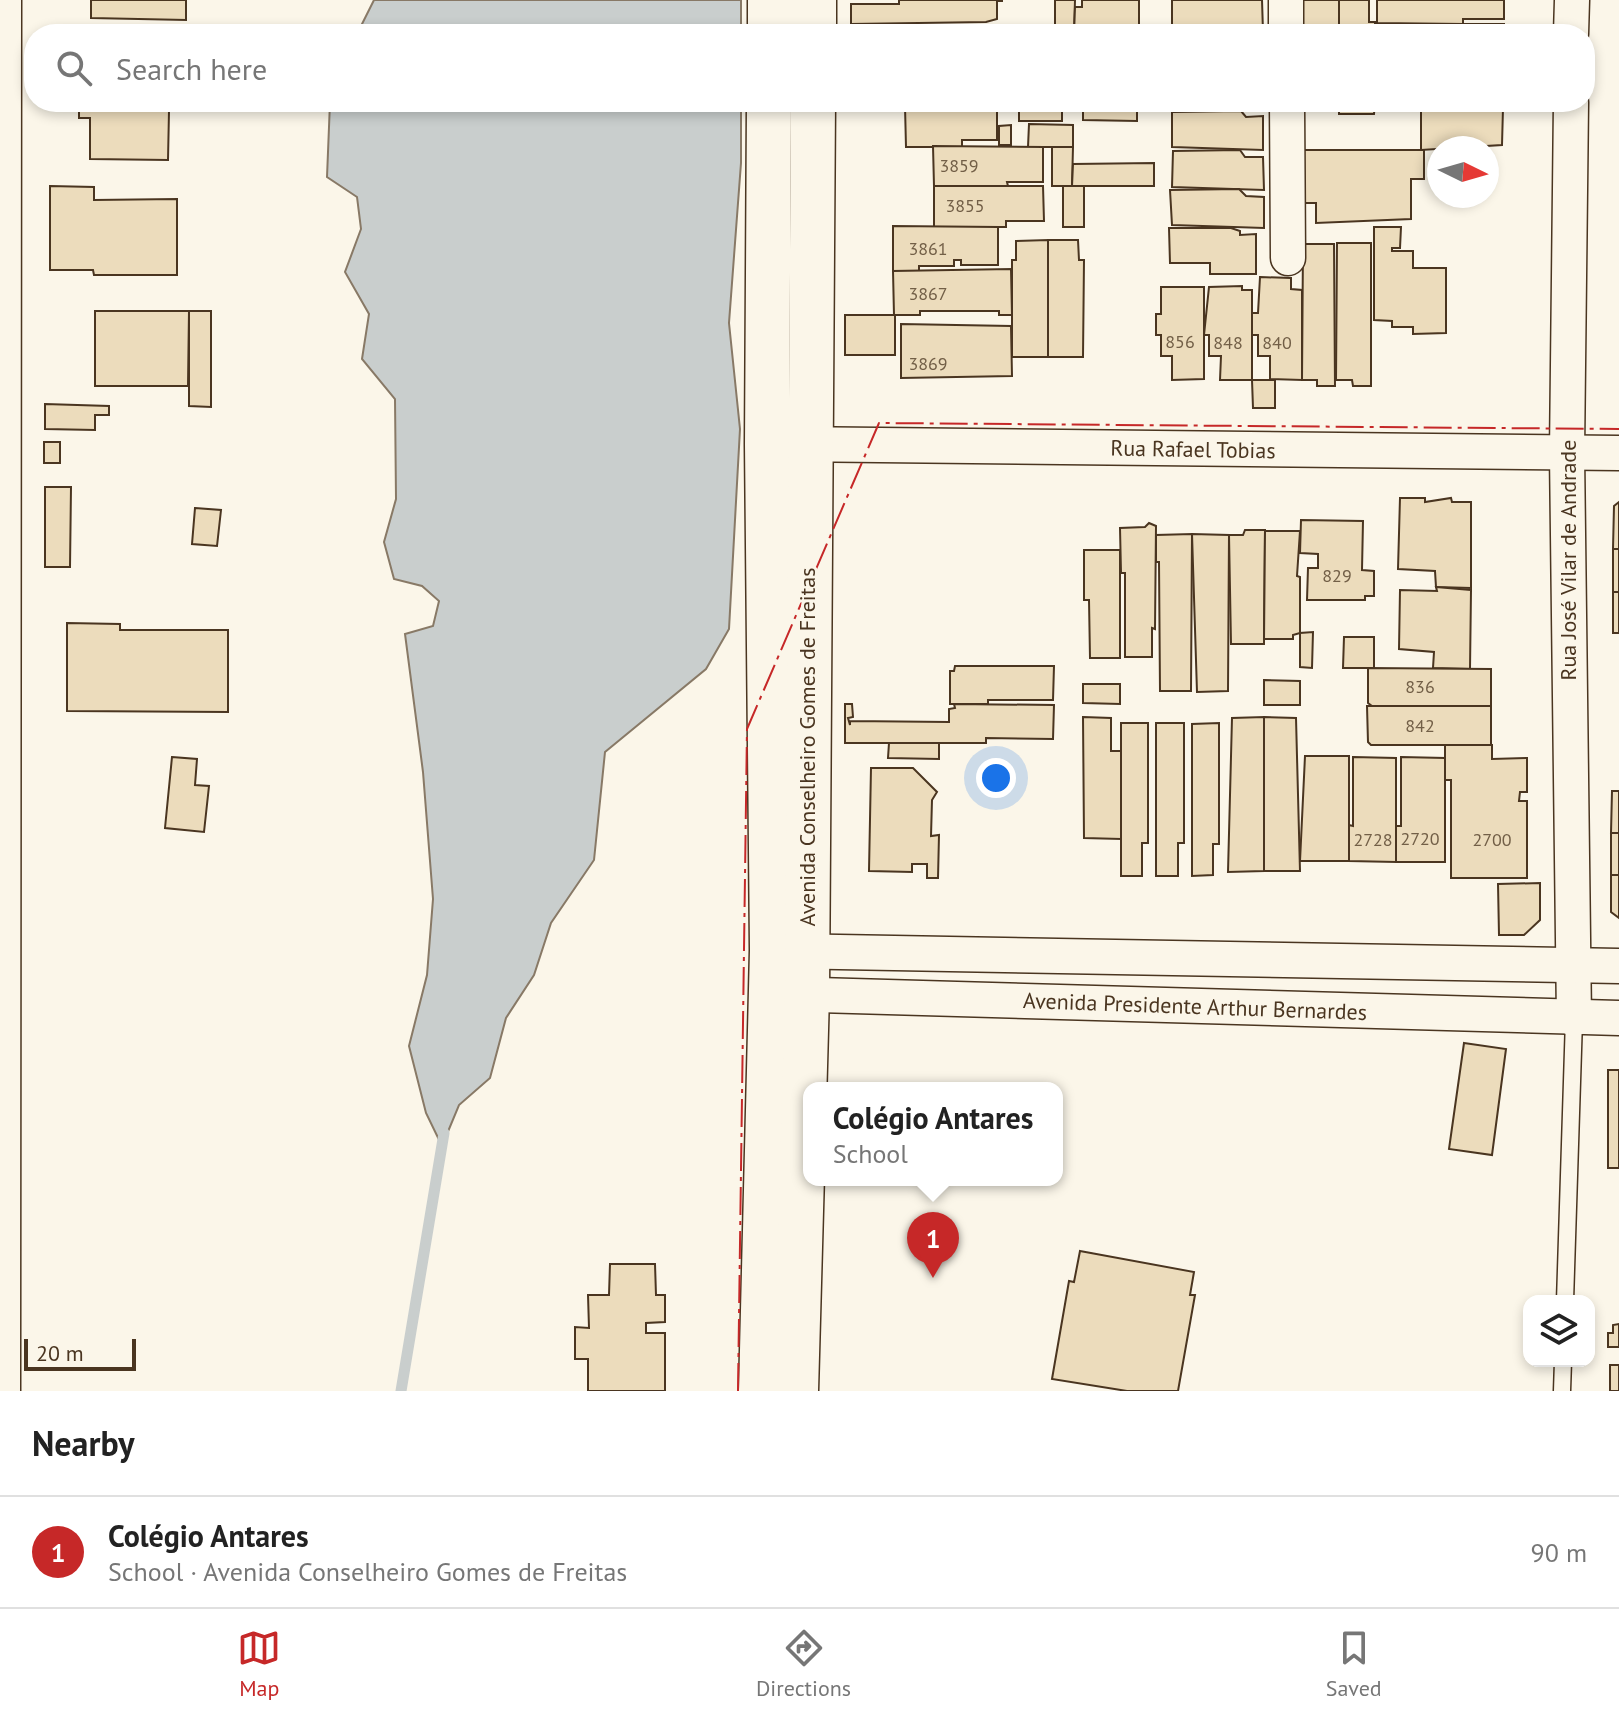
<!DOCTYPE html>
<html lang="en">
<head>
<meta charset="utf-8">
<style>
	body { margin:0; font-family:"PT Sans",sans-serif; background:#f6f6f6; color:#222 }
	.controls { position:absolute; right:24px; bottom:24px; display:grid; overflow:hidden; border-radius:16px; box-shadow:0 4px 12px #0003 }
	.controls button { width:72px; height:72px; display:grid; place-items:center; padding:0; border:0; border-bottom:2px solid #e0e0e0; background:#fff; color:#222; font:40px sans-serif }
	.compass { position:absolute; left:1427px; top:136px; width:72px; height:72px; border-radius:50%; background:#fff; box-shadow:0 4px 12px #0003; rotate:95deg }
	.scale { position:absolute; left:24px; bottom:20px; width:112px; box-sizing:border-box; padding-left:8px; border:4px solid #4a3520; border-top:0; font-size:22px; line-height:28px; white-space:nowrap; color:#4a3520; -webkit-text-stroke:6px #fbf6e9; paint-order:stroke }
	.you { position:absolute; left:996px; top:778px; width:28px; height:28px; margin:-20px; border:6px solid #fff; border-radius:50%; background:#1a73e8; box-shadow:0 0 0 12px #1a73e833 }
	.badge { display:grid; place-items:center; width:52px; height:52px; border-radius:50%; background:#c62828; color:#fff; font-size:26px; font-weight:700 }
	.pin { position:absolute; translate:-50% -66px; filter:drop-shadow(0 2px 4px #0008) }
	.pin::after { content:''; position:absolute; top:42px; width:28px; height:24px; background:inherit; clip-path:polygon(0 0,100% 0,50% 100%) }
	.popup { position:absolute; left:803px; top:1082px; width:260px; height:104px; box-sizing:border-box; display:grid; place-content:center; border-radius:16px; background:#fff; filter:drop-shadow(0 2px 6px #0005); font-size:26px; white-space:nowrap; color:#767676 }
	.popup b { font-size:30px; color:#222 }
	.popup::after { content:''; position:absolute; left:50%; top:100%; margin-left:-16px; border:16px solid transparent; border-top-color:#fff }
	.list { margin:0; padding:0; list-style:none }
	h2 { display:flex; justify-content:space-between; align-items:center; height:104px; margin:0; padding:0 32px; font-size:34px }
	h2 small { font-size:26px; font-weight:400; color:#767676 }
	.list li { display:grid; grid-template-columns:52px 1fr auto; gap:24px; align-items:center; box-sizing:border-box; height:112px; padding:0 32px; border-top:2px solid #e0e0e0 }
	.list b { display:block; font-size:30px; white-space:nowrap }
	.list p { margin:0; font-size:26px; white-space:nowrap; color:#767676 }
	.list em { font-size:26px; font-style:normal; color:#767676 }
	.icon { flex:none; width:44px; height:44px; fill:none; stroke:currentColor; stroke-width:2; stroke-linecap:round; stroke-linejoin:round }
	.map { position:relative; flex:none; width:1619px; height:1391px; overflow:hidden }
	.search { position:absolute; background:#fff; box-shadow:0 4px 12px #0003; left:24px; right:24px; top:24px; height:88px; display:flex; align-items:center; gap:20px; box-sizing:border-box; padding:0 28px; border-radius:32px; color:#767676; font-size:30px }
	.sheet { height:216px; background:#fff }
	nav { display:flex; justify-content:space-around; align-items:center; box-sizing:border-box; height:112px; border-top:2px solid #e0e0e0; background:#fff; font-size:22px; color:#767676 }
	nav a { display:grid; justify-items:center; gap:4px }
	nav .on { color:#c62828 }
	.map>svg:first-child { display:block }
	.water { fill:#c9cecd; stroke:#887966; stroke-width:2 }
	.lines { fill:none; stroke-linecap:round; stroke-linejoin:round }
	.stream { stroke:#c9cecd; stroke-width:11 }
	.building { fill:#ecdcbc; stroke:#4a3520; stroke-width:2 }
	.lane-casing { stroke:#4a3520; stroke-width:19 }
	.street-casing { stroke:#4a3520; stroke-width:37 }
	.secondary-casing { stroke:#4a3520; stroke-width:47 }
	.lane { stroke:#fbf6e9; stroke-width:16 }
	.street { stroke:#fbf6e9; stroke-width:34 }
	.secondary { stroke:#fbf6e9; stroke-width:44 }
	.power { stroke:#c62828; stroke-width:2; stroke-dasharray:28 6 4 6; stroke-linecap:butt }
	.labels { text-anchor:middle; stroke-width:6; stroke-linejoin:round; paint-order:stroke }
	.number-label { font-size:18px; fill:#725f47 }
	.street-label { font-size:22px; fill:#4a3520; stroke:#fbf6e9 }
</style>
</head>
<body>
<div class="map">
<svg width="1619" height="1391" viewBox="0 0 1619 1391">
	<rect width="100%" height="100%" fill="#fbf6e9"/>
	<g class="water">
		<polygon points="374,0 741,0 741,34 357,34"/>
		<polygon points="330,102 741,102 741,163 729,323 740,429 729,629 706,669 605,752 594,860 551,923 534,975 506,1018 490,1078 459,1105 442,1146 426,1113 409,1046 427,975 433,899 423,772 405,634 433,626 439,601 422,586 394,579 384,542 396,499 395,399 362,359 369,314 345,272 361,229 357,197 327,177"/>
	</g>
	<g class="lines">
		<polyline class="stream" points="401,1391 444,1133"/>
	</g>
	<g class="building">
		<polygon points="91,0 186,0 186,20 91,18"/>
		<polygon points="899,0 1002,0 1002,1 997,1 997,19 986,22 851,24 851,4 899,4"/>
		<polygon points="1055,0 1075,0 1074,34 1021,34 1021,31 1055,31"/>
		<polygon points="1082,0 1139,0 1139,27 1156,27 1156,34 1074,34 1075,7 1082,7"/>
		<polygon points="1172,0 1262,0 1263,32 1172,28"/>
		<rect x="1303" y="0" width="36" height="34"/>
		<polygon points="1339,0 1369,0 1369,22 1375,22 1375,34 1339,34"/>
		<polygon points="1377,0 1504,0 1504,19 1463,19 1463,24 1377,23"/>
		<rect x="1423" y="24" width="81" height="10"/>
		<polygon points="906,26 1012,27 1012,34 906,34"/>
		<polygon points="79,102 169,102 163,105 163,111 169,111 168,160 90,159 90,118 79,118"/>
		<polygon points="905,102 963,102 962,106 905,106"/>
		<rect x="1019" y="102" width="43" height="19"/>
		<polygon points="1083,102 1137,102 1137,121 1083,120"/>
		<polygon points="1171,102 1263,102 1263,110 1171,108"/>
		<polygon points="1339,102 1375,102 1374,114 1339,114"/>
		<polygon points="1375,102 1503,102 1503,103 1463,102 1463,108 1375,107"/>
		<polygon points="905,106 997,106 997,140 962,140 962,147 906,147"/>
		<polygon points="1421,107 1503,108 1502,145 1421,150"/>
		<polygon points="1241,111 1246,117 1263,116 1263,150 1172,147 1172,112"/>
		<polygon points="1029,124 1073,125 1073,147 1028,147"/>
		<polygon points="1011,125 1011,145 999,145 999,126"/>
		<polygon points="933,146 1043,147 1043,182 1007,182 1008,186 934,186"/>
		<polygon points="1052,147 1073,147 1072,186 1052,186"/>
		<polygon points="1240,150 1245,157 1263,157 1264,190 1172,187 1173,151"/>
		<polygon points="1303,150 1424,150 1424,179 1411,179 1411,219 1316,223 1316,203 1303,203"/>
		<polygon points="1154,163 1154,186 1072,186 1073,164"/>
		<polygon points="50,186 94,187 94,200 177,199 177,275 94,275 93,270 50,270"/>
		<polygon points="934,186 1043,186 1044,221 1006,221 1006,227 934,227"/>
		<rect x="1063" y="186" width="21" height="41"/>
		<polygon points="1239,189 1246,196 1264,197 1264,228 1172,225 1170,190"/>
		<polygon points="893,226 998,227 998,265 961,265 961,260 954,260 954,266 919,266 919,271 893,271"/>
		<polygon points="1374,227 1401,227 1400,248 1392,248 1392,251 1413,251 1413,268 1446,268 1446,333 1413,334 1413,327 1392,327 1392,321 1374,320"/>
		<polygon points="1169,228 1231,228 1240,231 1240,235 1256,234 1256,274 1210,274 1210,263 1170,263"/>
		<polygon points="1048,240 1048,357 1012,357 1012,260 1016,260 1016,241"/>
		<polygon points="1048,240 1078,240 1079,260 1084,260 1083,357 1048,357"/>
		<polygon points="1337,243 1371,243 1371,386 1353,386 1352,380 1336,380"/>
		<polygon points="1303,244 1334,244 1335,386 1317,386 1317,380 1302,380"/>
		<polygon points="1011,269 1012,315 999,315 999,311 920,311 920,315 894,315 893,271"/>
		<polygon points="1260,277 1291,278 1291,289 1302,290 1302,380 1270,379 1270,356 1258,356 1258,335 1252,335 1252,313 1258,313"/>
		<polygon points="1242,286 1242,290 1252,290 1252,380 1220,380 1221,356 1209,356 1209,335 1204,335 1209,287"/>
		<polygon points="1161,287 1204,287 1204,379 1172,380 1172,356 1161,356 1161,335 1156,335 1156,314 1161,314"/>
		<polygon points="95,311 189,311 188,386 95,386"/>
		<polygon points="189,311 211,311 211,407 189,406"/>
		<rect x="845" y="315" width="50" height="40"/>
		<polygon points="901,324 1011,326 1012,376 901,378"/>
		<polygon points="1252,380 1275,380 1275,408 1253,408"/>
		<polygon points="45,404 109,406 109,415 95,415 95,430 45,429"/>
		<rect x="44" y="442" width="16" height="21"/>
		<polygon points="45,487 71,487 70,567 45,567"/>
		<polygon points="1400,498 1425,498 1425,502 1451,498 1452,502 1471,502 1471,588 1436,587 1435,571 1398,569"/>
		<polygon points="1619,502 1619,549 1613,549 1614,506"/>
		<polygon points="195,508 221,510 217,546 192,544"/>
		<polygon points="1301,520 1363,521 1362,570 1374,571 1374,596 1365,596 1365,600 1307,600 1308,568 1318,568 1318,554 1300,553"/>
		<polygon points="1149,523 1156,526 1155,629 1152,628 1152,657 1125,657 1125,573 1121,573 1120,528 1145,527"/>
		<polygon points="1245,530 1265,530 1264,644 1231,644 1229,535 1243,535"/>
		<polygon points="1265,531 1300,531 1297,576 1300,577 1300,633 1293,635 1293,639 1264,639"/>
		<polygon points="1192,534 1191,691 1160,691 1159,562 1156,562 1156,535"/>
		<polygon points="1192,534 1229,535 1228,691 1197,692"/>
		<rect x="1613" y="549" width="6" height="43"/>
		<polygon points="1084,550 1120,550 1120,658 1090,658 1089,600 1084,600"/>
		<polygon points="1436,587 1471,590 1470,669 1433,668 1434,652 1399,649 1400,590 1437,591"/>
		<rect x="1613" y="592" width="6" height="41"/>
		<polygon points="67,623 120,624 120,630 228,630 228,712 67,711"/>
		<polygon points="1313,632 1312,668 1300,667 1300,633"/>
		<polygon points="1344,637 1374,637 1374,668 1343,668"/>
		<polygon points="955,666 1054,666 1053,700 988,700 988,704 950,704 950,671 954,671"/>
		<polygon points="1368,668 1491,669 1491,706 1372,706 1368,703"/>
		<polygon points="1264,680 1300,681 1300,705 1264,705"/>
		<polygon points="1083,684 1120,684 1120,704 1083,703"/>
		<polygon points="845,704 852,704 853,717 848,718 850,725 850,721 949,722 949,709 955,708 954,704 1054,705 1053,739 986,738 986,743 845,743"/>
		<polygon points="1367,706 1491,706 1491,745 1371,745 1368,742"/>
		<polygon points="1083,717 1111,718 1111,751 1121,751 1121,839 1084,838"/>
		<polygon points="1264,717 1264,871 1228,872 1232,718"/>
		<polygon points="1264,717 1296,718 1300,871 1264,871"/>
		<polygon points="1121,723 1148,723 1148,843 1142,843 1142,876 1121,876"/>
		<polygon points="1156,723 1184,723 1184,843 1178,843 1178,876 1156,876"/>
		<polygon points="1219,723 1219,844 1213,844 1213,875 1192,876 1192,724"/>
		<polygon points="889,743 939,743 939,759 888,758"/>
		<polygon points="1445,745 1492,745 1492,759 1527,758 1527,792 1520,792 1519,801 1527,801 1527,878 1451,878 1451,780 1445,780"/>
		<polygon points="1305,756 1349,756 1349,861 1300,861"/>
		<polygon points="172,757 197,759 195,785 209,786 204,832 165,828"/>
		<polygon points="1353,757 1396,758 1396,862 1349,861 1349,825 1353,826"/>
		<polygon points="1401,757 1445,758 1445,862 1396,862 1396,826 1401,826"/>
		<polygon points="871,768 913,768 937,792 932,800 931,836 939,835 938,878 927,878 927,864 912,864 912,872 869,871"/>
		<polygon points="1612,791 1619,791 1619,833 1611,833"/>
		<rect x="1611" y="833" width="8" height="42"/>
		<polygon points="1611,875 1619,875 1619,918 1611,912"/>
		<polygon points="1540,883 1540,920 1524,935 1499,935 1498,884"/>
		<polygon points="1464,1043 1506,1049 1492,1155 1449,1149"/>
		<rect x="1608" y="1070" width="11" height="98"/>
		<polygon points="1080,1251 1194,1272 1190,1295 1195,1295 1178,1391 1127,1391 1052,1379 1069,1281 1074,1282"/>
		<polygon points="610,1264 655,1264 656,1295 665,1295 665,1322 646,1323 646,1333 665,1333 665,1391 588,1391 588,1359 575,1359 575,1327 589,1328 588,1295 609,1295"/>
		<polygon points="1619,1324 1619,1347 1608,1347 1608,1333 1613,1333 1613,1325"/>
		<rect x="1610" y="1365" width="9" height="26"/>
	</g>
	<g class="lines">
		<g class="lane-casing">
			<g id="lane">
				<polyline points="1565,1301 1574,1019"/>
				<polyline points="1562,1391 1563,1361"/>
			</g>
		</g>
		<g class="street-casing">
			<g id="street">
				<polyline points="1286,0 1286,34"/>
				<polyline points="1571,34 1572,0"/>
				<polyline points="1287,102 1288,258"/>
				<polyline points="1571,102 1567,453 1574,1019"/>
				<polyline points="787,444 1619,453"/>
				<polyline points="784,951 1619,966"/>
				<polyline points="783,994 1619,1018"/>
				<polyline points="3,1391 4,0"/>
			</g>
		</g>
		<g class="secondary-casing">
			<g id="secondary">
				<polyline points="770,34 770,0"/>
				<polyline points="814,34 814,0"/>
				<polyline points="761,1391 772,950 767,444 769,102"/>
				<polyline points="796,1391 807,994 813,102"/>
			</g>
		</g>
		<use href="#lane" class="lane"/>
		<use href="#street" class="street"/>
		<use href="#secondary" class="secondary"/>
		<polyline class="power" points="738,1391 747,729 879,423 1619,429"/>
	</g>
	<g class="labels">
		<g class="number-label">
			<text x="959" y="172">3859</text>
			<text x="965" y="212">3855</text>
			<text x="928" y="255">3861</text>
			<text x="928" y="300">3867</text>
			<text x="1180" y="348">856</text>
			<text x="1228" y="349">848</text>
			<text x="1277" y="349">840</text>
			<text x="928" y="370">3869</text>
			<text x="1337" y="582">829</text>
			<text x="1420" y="693">836</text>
			<text x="1420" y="732">842</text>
			<text x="1420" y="845">2720</text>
			<text x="1373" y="846">2728</text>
			<text x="1492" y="846">2700</text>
		</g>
		<g class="street-label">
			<text transform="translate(1193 449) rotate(1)" y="8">Rua Rafael Tobias</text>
			<text transform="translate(1568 560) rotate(-90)" y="8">Rua José Vilar de Andrade</text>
			<text transform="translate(807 747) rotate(-90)" y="8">Avenida Conselheiro Gomes de Freitas</text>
			<text transform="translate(1195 1006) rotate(2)" y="8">Avenida Presidente Arthur Bernardes</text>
		</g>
	</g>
</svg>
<div class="controls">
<button><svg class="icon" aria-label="layers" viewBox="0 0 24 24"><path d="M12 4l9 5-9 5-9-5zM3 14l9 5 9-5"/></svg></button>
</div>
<svg class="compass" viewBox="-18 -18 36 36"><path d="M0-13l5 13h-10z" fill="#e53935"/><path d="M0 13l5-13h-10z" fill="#767676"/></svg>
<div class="scale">20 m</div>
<div class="you"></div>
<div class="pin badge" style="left:933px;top:1278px">1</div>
<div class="popup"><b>Colégio Antares</b>School</div>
<div class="search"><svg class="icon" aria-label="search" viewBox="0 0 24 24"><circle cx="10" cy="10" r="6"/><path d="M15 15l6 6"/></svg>Search here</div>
</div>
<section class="sheet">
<h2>Nearby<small></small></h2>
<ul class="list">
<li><span class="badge">1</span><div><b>Colégio Antares</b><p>School · Avenida Conselheiro Gomes de Freitas</p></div><em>90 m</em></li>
</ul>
</section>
<nav>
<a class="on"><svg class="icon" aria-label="map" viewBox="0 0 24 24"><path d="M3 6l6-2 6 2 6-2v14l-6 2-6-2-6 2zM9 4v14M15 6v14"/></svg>Map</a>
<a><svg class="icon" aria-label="directions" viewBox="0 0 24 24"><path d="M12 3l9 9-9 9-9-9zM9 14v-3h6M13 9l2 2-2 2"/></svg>Directions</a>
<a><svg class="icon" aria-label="saved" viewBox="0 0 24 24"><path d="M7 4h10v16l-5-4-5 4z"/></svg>Saved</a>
</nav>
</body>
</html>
